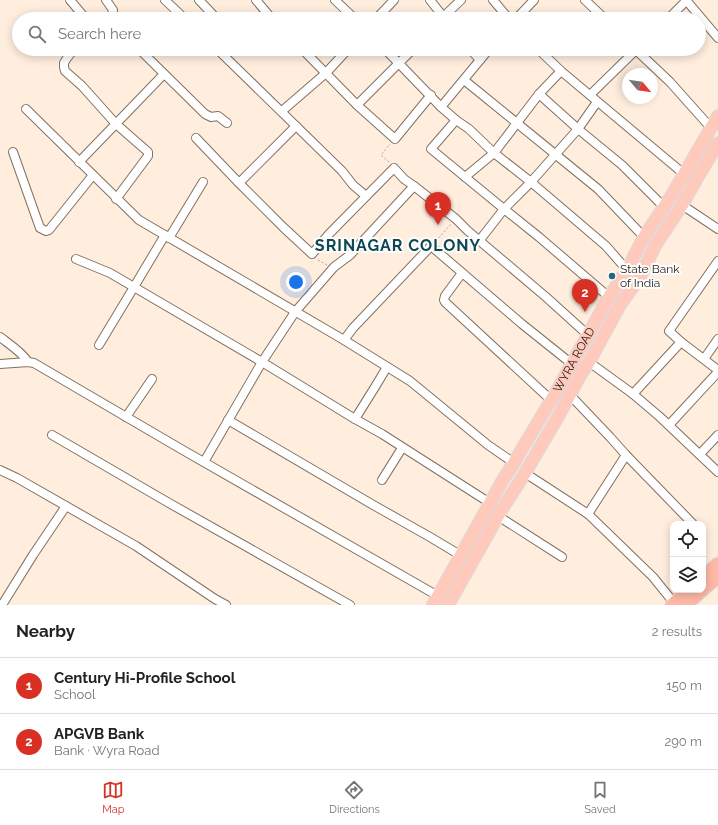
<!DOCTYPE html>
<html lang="en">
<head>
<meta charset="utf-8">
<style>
	body { margin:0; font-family:Raleway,sans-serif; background:#f2f2f2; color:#222 }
	.controls { position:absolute; right:12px; bottom:12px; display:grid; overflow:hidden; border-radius:8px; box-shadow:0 2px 10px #0003 }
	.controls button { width:36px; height:36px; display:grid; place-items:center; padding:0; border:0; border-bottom:1px solid #e0e0e0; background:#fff; color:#222; font:20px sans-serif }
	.compass { position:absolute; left:622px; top:68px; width:36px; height:36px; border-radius:50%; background:#fff; box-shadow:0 2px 10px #0003; rotate:119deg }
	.you { position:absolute; left:296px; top:282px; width:14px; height:14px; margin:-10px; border:3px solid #fff; border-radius:50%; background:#1a73e8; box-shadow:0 0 0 6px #1a73e833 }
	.badge { display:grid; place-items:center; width:26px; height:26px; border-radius:50%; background:#d93025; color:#fff; font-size:13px; font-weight:700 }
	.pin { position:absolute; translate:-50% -33px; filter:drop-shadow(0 1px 2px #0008) }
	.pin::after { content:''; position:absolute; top:21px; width:14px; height:12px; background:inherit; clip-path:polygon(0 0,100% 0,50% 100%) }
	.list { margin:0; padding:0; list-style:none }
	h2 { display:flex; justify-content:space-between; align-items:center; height:52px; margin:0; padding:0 16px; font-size:17px }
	h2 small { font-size:13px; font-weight:400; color:#767676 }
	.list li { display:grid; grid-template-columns:26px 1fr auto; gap:12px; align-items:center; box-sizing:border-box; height:56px; padding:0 16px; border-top:1px solid #e0e0e0 }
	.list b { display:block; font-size:15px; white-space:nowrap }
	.list p { margin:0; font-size:13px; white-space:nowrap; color:#767676 }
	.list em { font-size:13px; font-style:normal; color:#767676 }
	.icon { flex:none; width:22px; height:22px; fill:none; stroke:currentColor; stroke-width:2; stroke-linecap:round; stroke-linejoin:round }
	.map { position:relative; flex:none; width:718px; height:605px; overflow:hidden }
	.search { position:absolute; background:#fff; box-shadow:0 2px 10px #0003; left:12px; right:12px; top:12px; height:44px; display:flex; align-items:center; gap:10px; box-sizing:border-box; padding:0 14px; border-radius:22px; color:#767676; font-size:15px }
	.sheet { height:164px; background:#fff }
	nav { display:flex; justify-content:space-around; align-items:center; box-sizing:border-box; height:56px; border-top:1px solid #e0e0e0; background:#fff; font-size:11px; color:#767676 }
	nav a { display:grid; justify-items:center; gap:2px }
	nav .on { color:#d93025 }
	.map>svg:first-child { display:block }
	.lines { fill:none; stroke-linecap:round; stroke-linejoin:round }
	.minor-casing { stroke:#83715f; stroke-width:10 }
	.primary-casing { stroke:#dcdbda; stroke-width:14 }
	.trunk-casing { stroke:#dcdbda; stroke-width:15 }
	.path { stroke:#b1a396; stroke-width:1; stroke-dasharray:2 2; stroke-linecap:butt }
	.minor { stroke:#fff; stroke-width:8 }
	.primary { stroke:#ffcabc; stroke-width:12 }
	.trunk { stroke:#ffb8a6; stroke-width:13 }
	.poi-dot { fill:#226877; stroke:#fefefe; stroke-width:1.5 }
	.labels { text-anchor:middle; stroke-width:4; stroke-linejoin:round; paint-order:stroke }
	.poi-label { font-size:12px; fill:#241d16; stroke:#fefefe; text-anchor:start }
	.street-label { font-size:12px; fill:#241d16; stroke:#fefefe }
	.district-label { font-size:16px; font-weight:bold; letter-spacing:1px; fill:#0d4854; stroke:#fefefe }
</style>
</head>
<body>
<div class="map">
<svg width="718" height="605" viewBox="0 0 718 605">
	<rect width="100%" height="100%" fill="#ffeede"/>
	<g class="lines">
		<g class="minor-casing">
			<g id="minor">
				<polyline points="70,0 86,19"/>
				<polyline points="106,0 113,10 112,15 108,18"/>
				<polyline points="165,0 185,19"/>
				<polyline points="199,0 217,19"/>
				<polyline points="256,0 272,19"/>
				<polyline points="335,0 355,19"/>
				<polyline points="430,0 445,19"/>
				<polyline points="493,0 509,19"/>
				<polyline points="585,0 605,19"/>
				<polyline points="686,0 718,38"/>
				<polyline points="376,19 394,0"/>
				<polyline points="441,19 461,0"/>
				<polyline points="516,19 534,0"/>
				<polyline points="668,19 687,0"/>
				<polyline points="74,49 67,58 64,63 64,67 65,71 82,86 116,124 148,152 148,156 116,199"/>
				<polyline points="139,49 205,114 211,117 218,116 227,123"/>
				<polyline points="217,49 296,126 342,171 353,185 366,196"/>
				<path d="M245,49C248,51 250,52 253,49"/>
				<polyline points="302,49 357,105 395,139 431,95"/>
				<polyline points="385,49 441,107 456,120 469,129 494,153 531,182 606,246 627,270"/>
				<polyline points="470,49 480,60"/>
				<polyline points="538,49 561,71 684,174"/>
				<polyline points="635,49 670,82 711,128"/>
				<polyline points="464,80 598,189 644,237"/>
				<polyline points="539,94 578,129 622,165 664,207"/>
				<polyline points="590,95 637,49"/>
				<polyline points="357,105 413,49"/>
				<polyline points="441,107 480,60 489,49"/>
				<polyline points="26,109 139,220 344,340 410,381 488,445 514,463"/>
				<polyline points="282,111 326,73 348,49"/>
				<polyline points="456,120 431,149 504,209 539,237 609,297"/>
				<polyline points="196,138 239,183 296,126"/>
				<polyline points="13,152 40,228 46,231 49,230 93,175"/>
				<polyline points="79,162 164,74"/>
				<polyline points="465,177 494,153 539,94 561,71"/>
				<polyline points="239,183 283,227 312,254 329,234 394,168 404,179 414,186 456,219 468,231 546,297 588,335"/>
				<polyline points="682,205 718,229"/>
				<polyline points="169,238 203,182"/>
				<polyline points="479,241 504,209 531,182 578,129 597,102"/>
				<polyline points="76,259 110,273 262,362 355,419 382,434 490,503"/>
				<polyline points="718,261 669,331 681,342 718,370"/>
				<polyline points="462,273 445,296 444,300 445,302 551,400"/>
				<path d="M0,337C9,344 22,352 28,362"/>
				<polyline points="344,340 353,328 431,246 522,324 572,364"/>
				<polyline points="99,345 134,287 165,235"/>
				<polyline points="704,359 718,339"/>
				<polyline points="589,362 633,394 660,417 718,472"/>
				<polyline points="0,364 28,362 34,363 181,449 438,596"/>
				<polyline points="633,394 681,342"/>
				<polyline points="570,395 610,437 626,455 693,524"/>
				<polyline points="126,417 152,379"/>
				<polyline points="355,419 375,387 387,367"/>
				<polyline points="228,420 375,506 430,537 460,555"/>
				<polyline points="669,425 718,372"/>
				<polyline points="52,435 169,503 350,605"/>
				<polyline points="700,454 718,435"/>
				<polyline points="204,462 262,362 295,312 334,267 350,255 414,186"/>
				<polyline points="0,470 17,478 136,546 215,599 226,605"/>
				<polyline points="525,473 588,514 653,577 674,603"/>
				<polyline points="382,480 402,448"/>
				<polyline points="588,514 626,455"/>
				<polyline points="498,516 562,557"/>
				<polyline points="2,605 33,555 66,506"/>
			</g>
		</g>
		<g class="primary-casing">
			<g id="primary">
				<path id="s1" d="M433,605L490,503L504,478L514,463L519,454L559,387L609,297L627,270L644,237L670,198L718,116"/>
				<polyline points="448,605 502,509 525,473 559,415 581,374 589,362 620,305 640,277 656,244 682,205 696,180 718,143"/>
			</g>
		</g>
		<g class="trunk-casing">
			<g id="trunk">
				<polyline points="703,577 718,564"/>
				<polyline points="703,589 718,577"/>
				<polyline points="672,605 689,590"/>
				<polyline points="686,605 702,590"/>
			</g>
		</g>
		<g class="path">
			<polyline points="389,162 381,155 390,144"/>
			<polyline points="436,241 451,224"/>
			<polyline points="318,260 327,265"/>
		</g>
		<use href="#minor" class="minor"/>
		<use href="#primary" class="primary"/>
		<use href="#trunk" class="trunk"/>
	</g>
	<circle class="poi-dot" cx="612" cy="276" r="4"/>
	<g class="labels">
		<g class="poi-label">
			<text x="620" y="273">State Bank<tspan x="620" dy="14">of India</tspan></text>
		</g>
		<g class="street-label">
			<text dy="4" stroke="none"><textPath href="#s1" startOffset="283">WYRA ROAD</textPath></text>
		</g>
		<g class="district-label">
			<text x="398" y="251">SRINAGAR COLONY</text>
		</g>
	</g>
</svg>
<div class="controls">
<button><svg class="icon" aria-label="locate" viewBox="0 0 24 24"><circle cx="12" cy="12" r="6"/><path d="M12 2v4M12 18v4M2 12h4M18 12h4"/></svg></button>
<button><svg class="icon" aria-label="layers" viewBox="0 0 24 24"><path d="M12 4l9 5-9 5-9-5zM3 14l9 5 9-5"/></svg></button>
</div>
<svg class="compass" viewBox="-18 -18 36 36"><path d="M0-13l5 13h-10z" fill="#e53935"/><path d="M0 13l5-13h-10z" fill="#767676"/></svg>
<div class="you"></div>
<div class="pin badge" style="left:438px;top:225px">1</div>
<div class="pin badge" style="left:585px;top:312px">2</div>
<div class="search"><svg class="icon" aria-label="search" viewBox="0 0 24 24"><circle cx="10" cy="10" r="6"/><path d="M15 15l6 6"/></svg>Search here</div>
</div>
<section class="sheet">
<h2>Nearby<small>2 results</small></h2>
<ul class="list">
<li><span class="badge">1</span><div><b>Century Hi-Profile School</b><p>School</p></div><em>150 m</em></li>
<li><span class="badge">2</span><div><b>APGVB Bank</b><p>Bank · Wyra Road</p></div><em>290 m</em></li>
</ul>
</section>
<nav>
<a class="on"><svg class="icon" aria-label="map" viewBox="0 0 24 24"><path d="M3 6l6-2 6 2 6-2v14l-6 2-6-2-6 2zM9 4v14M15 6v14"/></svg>Map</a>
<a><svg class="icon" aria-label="directions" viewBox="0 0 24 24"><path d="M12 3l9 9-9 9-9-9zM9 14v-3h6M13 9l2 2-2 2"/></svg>Directions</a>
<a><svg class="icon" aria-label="saved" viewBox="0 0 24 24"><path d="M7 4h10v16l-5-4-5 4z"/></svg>Saved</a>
</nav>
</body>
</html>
